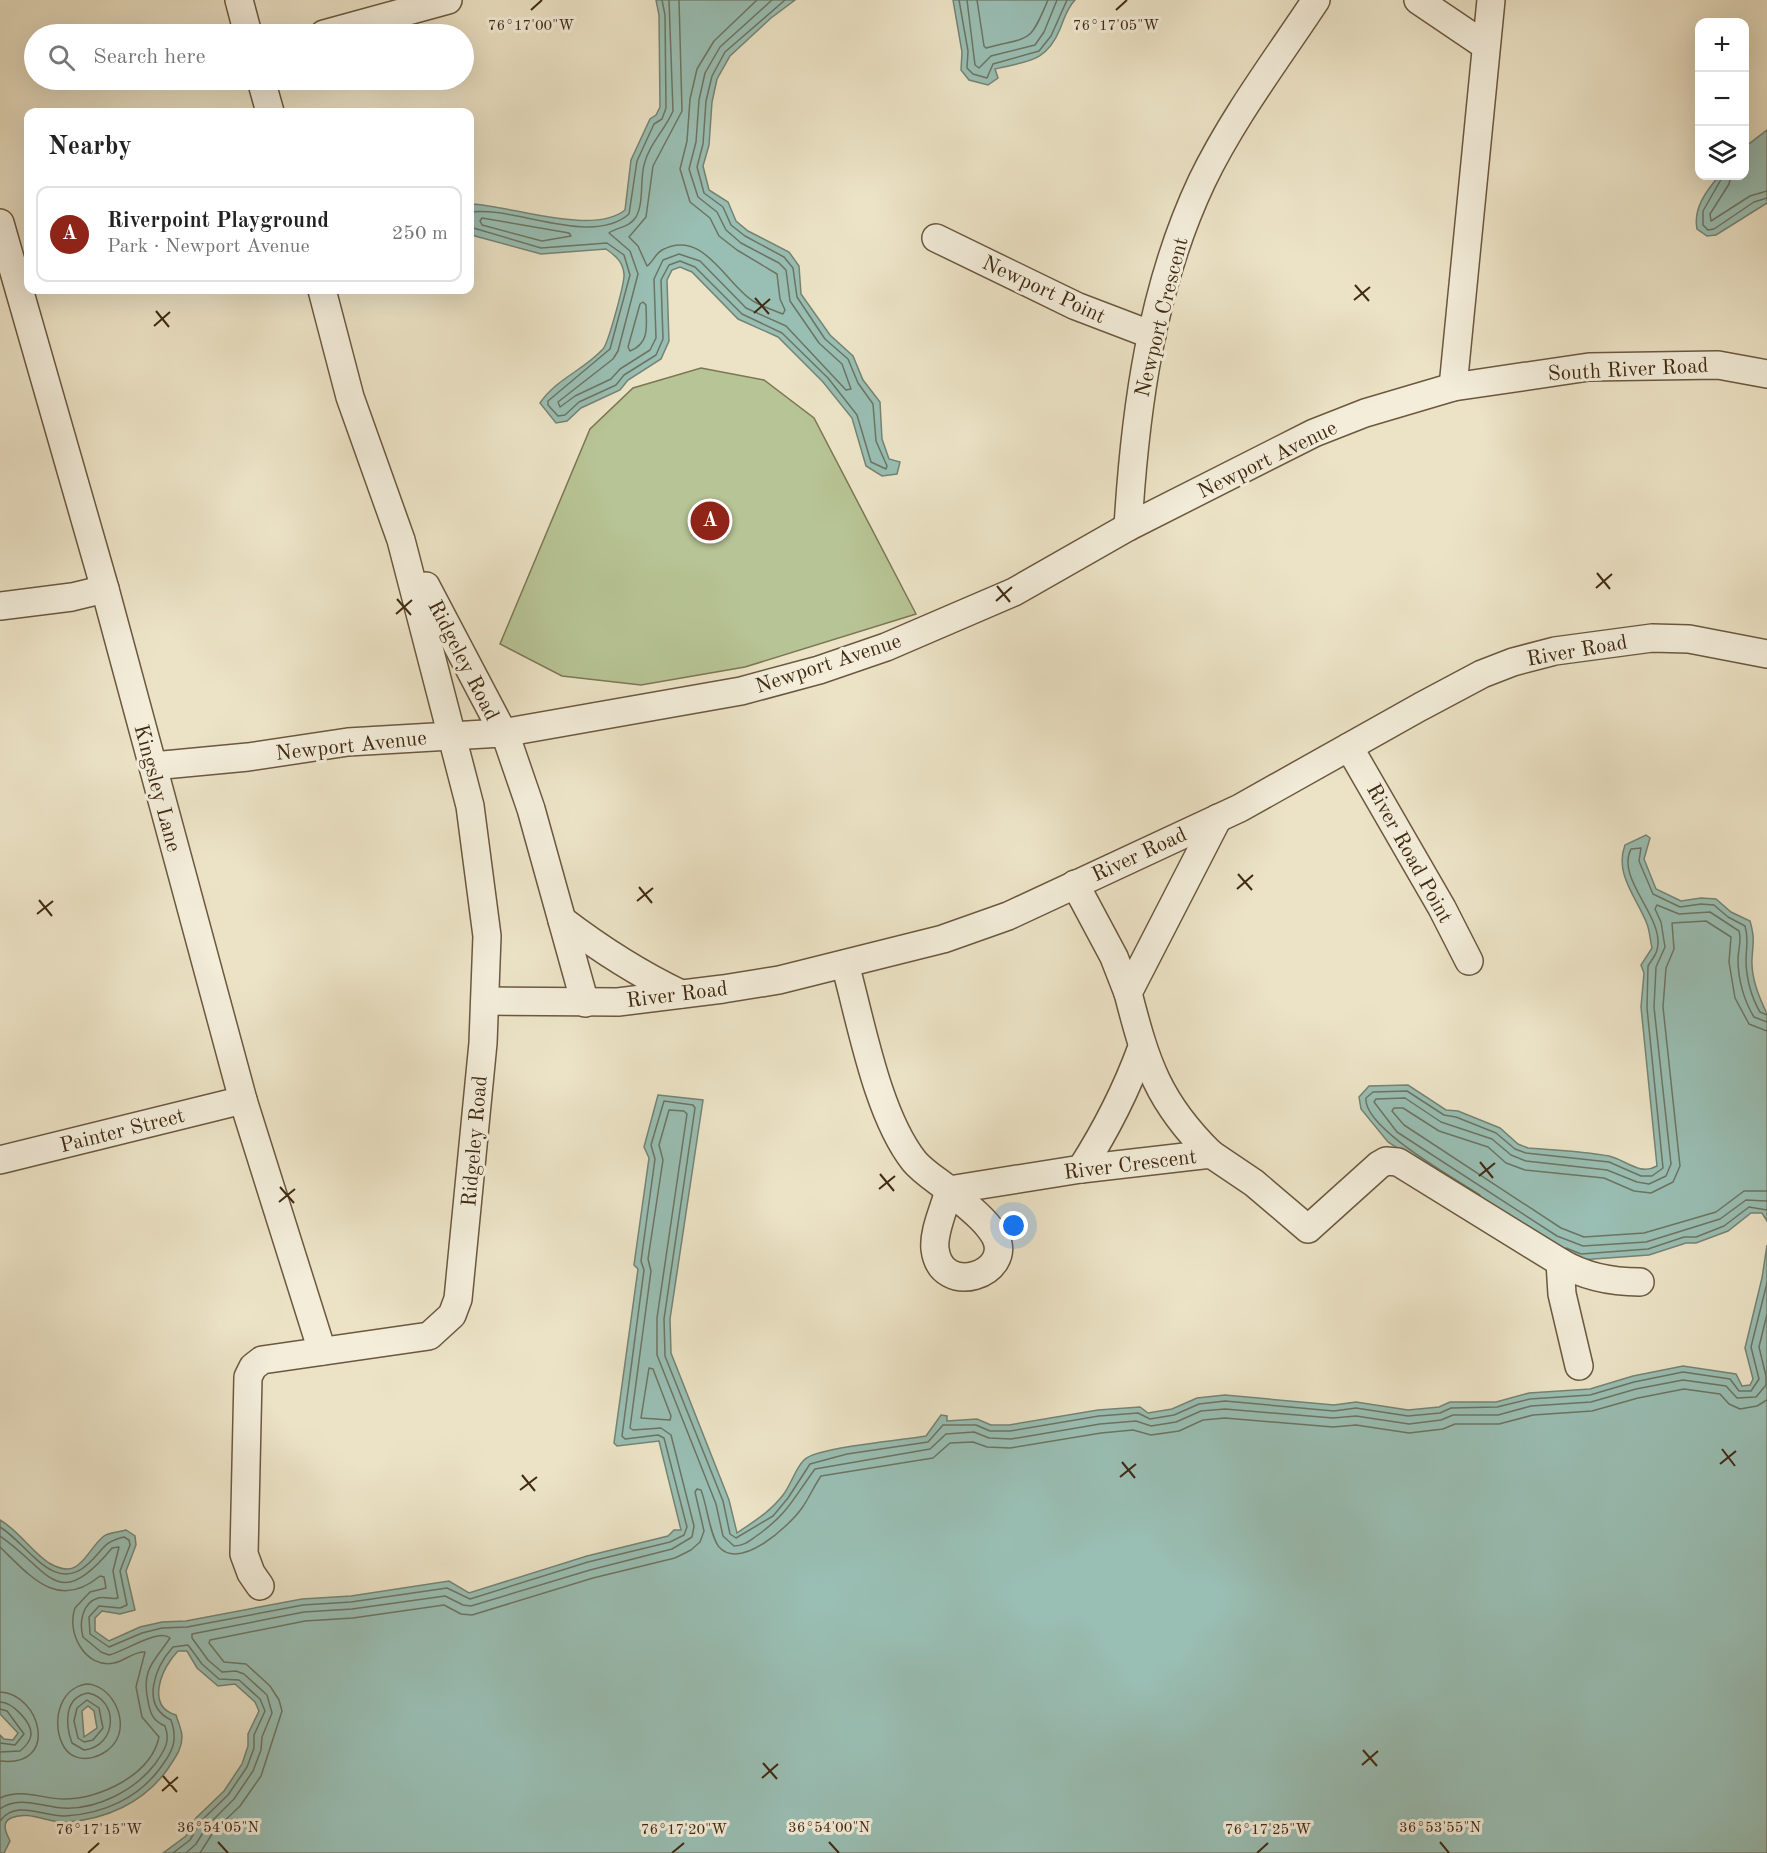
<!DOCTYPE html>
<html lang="en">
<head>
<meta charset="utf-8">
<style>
	body { margin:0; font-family:"Old Standard TT",serif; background:#f2f2f2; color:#222 }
	.controls { position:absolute; right:18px; top:18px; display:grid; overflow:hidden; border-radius:12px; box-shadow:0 6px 24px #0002 }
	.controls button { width:54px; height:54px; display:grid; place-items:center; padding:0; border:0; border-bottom:2px solid #e0e0e0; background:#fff; color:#222; font:30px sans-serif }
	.you { position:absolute; left:1014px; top:1226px; width:21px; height:21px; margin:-15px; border:4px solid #fff; border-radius:50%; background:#1a73e8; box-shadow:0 0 0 9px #1a73e833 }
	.badge { display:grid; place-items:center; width:39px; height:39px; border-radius:50%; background:#8f2418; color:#fff; font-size:20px; font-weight:700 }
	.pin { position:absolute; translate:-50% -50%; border:3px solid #fff; box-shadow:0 2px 6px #0006 }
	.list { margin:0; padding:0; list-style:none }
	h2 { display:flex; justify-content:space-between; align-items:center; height:78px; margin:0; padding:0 24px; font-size:26px }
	h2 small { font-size:20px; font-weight:400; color:#767676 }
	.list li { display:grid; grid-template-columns:39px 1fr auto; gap:18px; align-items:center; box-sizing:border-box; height:96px; margin:0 12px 12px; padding:0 12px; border:2px solid #e0e0e0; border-radius:12px }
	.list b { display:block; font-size:22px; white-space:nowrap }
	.list p { margin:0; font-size:20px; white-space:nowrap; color:#767676 }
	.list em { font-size:20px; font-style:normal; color:#767676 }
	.icon { flex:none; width:33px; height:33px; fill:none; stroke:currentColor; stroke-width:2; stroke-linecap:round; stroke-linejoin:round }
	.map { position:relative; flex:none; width:1767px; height:1853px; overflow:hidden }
	.search { position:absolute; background:#fff; box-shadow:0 6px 24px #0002; left:24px; top:24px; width:450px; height:66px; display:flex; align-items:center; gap:15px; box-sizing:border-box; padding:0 21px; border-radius:33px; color:#767676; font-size:22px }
	.panel { position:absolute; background:#fff; box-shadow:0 6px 24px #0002; left:24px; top:108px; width:450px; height:186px; border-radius:12px }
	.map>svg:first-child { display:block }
	.green { fill:#b7c495; stroke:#7c7754; stroke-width:1.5 }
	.water { fill:#99beb3; stroke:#758373; stroke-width:1.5; fill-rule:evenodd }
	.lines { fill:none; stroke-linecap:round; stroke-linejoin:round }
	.shore { stroke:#6c7462; stroke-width:1.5 }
	.minor-casing { stroke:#6b583f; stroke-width:30 }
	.minor { stroke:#f3edda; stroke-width:27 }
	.ticks { fill:none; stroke:#402a12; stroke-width:2 }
	.labels { text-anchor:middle; stroke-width:6; stroke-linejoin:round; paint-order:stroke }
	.street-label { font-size:21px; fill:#402a12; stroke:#f3edda }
	.ticks-label { font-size:15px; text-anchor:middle; fill:#402a12; stroke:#f3edda; stroke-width:6; stroke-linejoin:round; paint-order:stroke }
</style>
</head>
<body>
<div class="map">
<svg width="1767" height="1853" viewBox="0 0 1767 1853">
	<rect width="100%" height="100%" fill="#ece3c6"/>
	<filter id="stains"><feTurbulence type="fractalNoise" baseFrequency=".00333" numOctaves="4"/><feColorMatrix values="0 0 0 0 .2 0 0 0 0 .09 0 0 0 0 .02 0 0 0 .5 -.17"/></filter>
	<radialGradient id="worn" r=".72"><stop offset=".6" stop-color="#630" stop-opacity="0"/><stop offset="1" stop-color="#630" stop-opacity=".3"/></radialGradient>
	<polygon class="green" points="701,368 764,380 814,418 916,614 745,667 641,685 562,676 500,644 590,429 633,388"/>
	<g class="water">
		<path d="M656,0H795L771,18L730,56L717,79L712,102L709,145L703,166L709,190L728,202L736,221L748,231L789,252L799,266L801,294L830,335L853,356L863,380L880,402L882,439L889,459L900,462L897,474L882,476L866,466L852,418L823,382L778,337L738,319L692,272L680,267L672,270L667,280L669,341L661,359L628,380L620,390L581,408L567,421L556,423L540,403C556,379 584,370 603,349C608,344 625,282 624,274C623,262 616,256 606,249L541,254L475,236L470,231L472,204C512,206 593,236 625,210L631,160L650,119L656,115L660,107L659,15Z"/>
		<path d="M953,0H1075C1067,8 1064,19 1060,29C1046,63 1027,61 995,69L998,78L988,85L969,80L961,70L962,52Z"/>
		<path d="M1767,130V203L1716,235L1707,236L1697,229C1693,209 1706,191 1719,176H1744L1745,147Z"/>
		<path d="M1646,835L1650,838L1644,859L1656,889L1681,901L1701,898L1716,899L1731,912L1750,921C1755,939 1753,942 1752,959C1751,978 1759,997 1767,1014V1221L1762,1213H1751L1728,1231L1696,1243H1686L1649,1255L1580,1260L1551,1248L1388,1142L1361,1109L1359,1097L1369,1086L1408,1085L1446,1110L1458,1111L1500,1128L1518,1144L1528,1148C1555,1150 1583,1151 1609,1156C1626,1160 1640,1176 1657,1166L1641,1007L1644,973L1641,965L1652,948C1650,940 1650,932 1647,924C1637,898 1614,874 1625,845Z"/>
		<path d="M658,1095L703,1100L670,1319L671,1353L729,1500L737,1533C753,1522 770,1512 783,1495C791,1485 795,1469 804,1460C817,1447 905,1440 926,1436L941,1415L947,1416V1421L977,1419L991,1425H1009L1098,1410L1140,1407L1148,1413L1172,1409L1197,1398L1225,1395L1334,1405L1356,1402L1408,1410L1439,1407L1450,1402H1496L1529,1393L1590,1389L1633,1376L1683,1366L1736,1374L1742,1386L1750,1385L1753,1379L1745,1348L1762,1278L1767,1245V1853H163L186,1836L196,1818L224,1791L242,1764L248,1746V1734L259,1711L255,1702L235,1684L218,1686L197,1668L187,1651H178C162,1667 145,1706 176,1715C178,1722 182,1730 182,1737C182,1750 174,1759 167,1770C144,1802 106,1820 65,1822C48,1823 28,1810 11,1818C0,1823 7,1834 10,1841L4,1853H0V1735L4,1739L13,1740L18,1733L0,1714V1520C19,1531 31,1551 49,1563C81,1582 85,1551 104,1536C109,1532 120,1532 126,1530L135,1536L136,1545L126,1571L135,1610L120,1614L102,1611L95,1618V1631L109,1641L140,1627L162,1622L186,1621L302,1599L351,1596L449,1581L469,1593L587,1556L668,1536L674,1530H681L659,1441L617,1446L614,1443L638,1269L634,1265L649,1158L644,1147ZM88,1706L94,1711L97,1728L84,1737L82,1711Z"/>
	</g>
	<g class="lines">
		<g class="shore">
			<path d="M669,0L673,111C665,130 649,144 644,165C640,180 644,203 636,217C629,228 617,227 609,233L630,251L638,274L618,351L613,359L558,402L560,407L575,396L611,379L620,369L650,350L656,338L654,279L663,260L679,254L700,261L746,308L786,326L846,390L851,389L842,364L819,343L790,301L786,270L779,263L741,243L726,230L717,212L698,197L689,169L696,142L699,100L705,73L720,47L772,0"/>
			<path d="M679,0L682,111L653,166L646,217L629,237L638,246L647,266C653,262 655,254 662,250C703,228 725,283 753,301C761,306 773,310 783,314L785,310L780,299L777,274L737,250L719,236L710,218L690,202L680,169L687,141L690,99L697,69L714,41L757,0"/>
			<polyline points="959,0 968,51 967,68 973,74 987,78 993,64 1039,51 1051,36 1067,0"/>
			<polyline points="967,0 975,65 979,68 991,56 1035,45 1044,32 1057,0"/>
			<path d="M977,0L984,46L986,48C1031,36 1029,45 1048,0"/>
			<polyline points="1723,176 1703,211 1703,225 1708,230 1714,229 1754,202 1767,198"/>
			<polyline points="1731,176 1729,184 1710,214 1711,221 1750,196 1767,191"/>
			<path d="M470,212C516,206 591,247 629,214L637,161L654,124L662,119L666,108L665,15L662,0"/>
			<polygon points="482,218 569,233 571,236 542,241 482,225 480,221"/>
			<polyline points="470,227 541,248 607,243 624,255 630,275 610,349 548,401 548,405 558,416 565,415 579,402 616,385 624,375 656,355 663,339 661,280 669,265 680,261 695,267 742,314 782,333 828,378 857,415 871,462 886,469 887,466 876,441 873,404 858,383 848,359 825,339 797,297 793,268 784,257 745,236 731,225 723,207 704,193 697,167 703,144 706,101 712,76 725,52 785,0"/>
			<path d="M643,302L646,305C646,324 651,343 630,351L628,347L640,304Z"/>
			<path d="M1767,1022L1754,1017C1744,1001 1738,979 1738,960C1738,949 1742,941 1739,931L1710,912L1679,914L1657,905L1655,909L1661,922L1665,947L1656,967L1654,1007L1671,1164L1666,1176L1649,1184L1637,1182L1607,1170L1526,1161L1511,1155L1492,1139L1441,1122L1405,1098L1376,1099L1374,1102L1397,1132L1557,1236L1583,1246L1646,1242L1720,1219L1746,1200L1767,1201"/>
			<polyline points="1767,1031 1749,1024 1735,998 1729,962 1731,937 1706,921 1672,923 1674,949 1666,968 1663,1007 1680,1166 1673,1182 1651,1193 1634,1191 1604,1178 1525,1170 1506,1163 1488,1147 1439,1131 1403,1108 1394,1108 1392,1111 1404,1125 1561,1228 1584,1237 1644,1233 1716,1212 1744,1191 1767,1191"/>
			<path d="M1480,1195C1456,1179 1363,1128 1366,1098L1373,1092L1407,1091L1444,1115L1456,1117L1496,1133L1515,1149L1526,1153L1609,1162L1641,1176H1652L1663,1168L1647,1008L1648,966C1651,961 1656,955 1657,950C1666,918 1615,879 1631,849L1641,848L1639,861L1653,894L1680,907L1701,904L1714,905L1728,917L1745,926C1749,939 1746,947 1746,960C1746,977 1751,997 1760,1012L1767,1015"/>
			<polyline points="1566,1248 1581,1254 1648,1249 1684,1237 1696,1237 1724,1226 1749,1207 1767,1210"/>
			<polygon points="649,1368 653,1369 671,1416 670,1420 641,1418"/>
			<path d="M0,1527C27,1543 54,1596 88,1564C104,1550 102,1542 124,1537L129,1540L130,1545L120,1571L127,1605L120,1608L99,1606L89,1617L90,1634L109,1647L142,1633L162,1628L187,1627L303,1605L351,1602L447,1588L470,1599L588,1562L670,1542L684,1535L687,1527L664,1438L658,1435L625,1439L622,1436L644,1270L641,1261L655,1159L651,1145L664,1101L693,1105L695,1108L664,1319L665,1356L723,1501L730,1534L736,1538L773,1516L788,1498L810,1464L847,1454L928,1442L943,1425H976L990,1431H1010L1099,1416L1138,1413L1150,1419L1174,1415L1199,1404L1225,1401L1334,1411L1356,1408L1408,1416L1440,1413L1451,1408L1497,1407L1530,1399L1590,1395L1634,1382L1683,1372L1730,1379L1739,1391H1751L1759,1379L1751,1347L1767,1283"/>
			<path d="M0,1536C50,1570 57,1615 112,1548L119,1547L113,1571L118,1598C112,1600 105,1596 98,1598C82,1603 79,1623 83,1637L101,1652L109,1655C124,1652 158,1628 170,1638C154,1662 141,1669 148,1701C150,1713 153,1721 165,1726C171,1742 164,1751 155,1764C135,1790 97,1810 63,1808C43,1807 18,1795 0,1809"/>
			<path d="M0,1547C31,1577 58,1611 100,1576L104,1577L106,1588L90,1592L75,1608C66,1632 85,1669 114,1663C125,1661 134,1651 145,1652L136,1687L142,1717L159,1737C151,1775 100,1799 64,1799C42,1799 23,1788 0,1798"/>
			<path d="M86,1684C110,1684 128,1717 117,1739C108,1757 77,1768 64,1747C51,1725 58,1689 86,1684Z"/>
			<path d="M0,1692C41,1694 60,1768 0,1761"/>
			<path d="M88,1693C119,1699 118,1746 84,1750L72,1743C65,1724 64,1697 88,1693Z"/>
			<polygon points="87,1700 99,1708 103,1728 93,1740 84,1742 78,1738 74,1721 77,1708"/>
			<path d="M0,1702C12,1702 32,1722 31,1735C30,1742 25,1747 20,1751L0,1752"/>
			<polyline points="0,1709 7,1711 24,1734 15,1745 0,1743"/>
			<path d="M0,1821C16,1799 44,1817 65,1816C103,1814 139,1798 161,1767C173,1751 178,1740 171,1720C140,1705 155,1667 173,1647L188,1645L202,1664L219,1679L239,1680L260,1699L265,1711L254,1735V1748L247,1767L228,1795L201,1821L190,1840L173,1853"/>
			<path d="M186,1853L196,1844L207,1826L234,1799L253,1771L261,1750L262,1737L272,1713L267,1695L244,1674L236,1671L222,1672L208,1660L192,1638V1634L304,1612L352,1609L445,1596L463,1605L471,1606L590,1570L672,1549L692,1537L694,1526L671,1435L661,1428L633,1430L630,1428L651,1271L648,1259L663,1160L659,1145L669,1110L684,1111L687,1114L657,1318V1355L716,1504L723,1536L734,1546C743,1546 748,1542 755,1537C789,1513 792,1500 815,1469L930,1449L946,1434L974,1432L989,1438L1011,1439L1100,1424L1136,1421L1151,1426L1176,1422L1201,1411L1225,1409L1333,1418L1356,1416L1409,1424L1441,1420L1453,1415H1498L1531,1406L1591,1402L1636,1389L1683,1380L1726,1386L1737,1398L1756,1397L1766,1385V1376L1759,1347L1767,1314"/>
			<path d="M200,1853L214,1831L240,1806L261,1776L282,1711L279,1700L270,1686L246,1664L224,1662L209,1643L210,1640L305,1621L353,1618L444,1605L461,1614L472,1615L593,1578L675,1558L691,1550L700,1542L704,1531L695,1492L697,1489L701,1490C707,1505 710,1536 719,1547C741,1571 789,1526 802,1508C809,1498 814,1486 821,1476L933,1458L950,1443L973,1442L987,1447L1010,1448L1101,1433L1133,1430L1151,1435L1179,1431L1203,1420L1225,1418L1333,1427L1356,1425L1409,1433L1443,1429L1455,1424H1499L1533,1415L1592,1411L1638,1398L1684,1389L1720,1394L1729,1404L1740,1409L1757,1406L1767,1400"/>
		</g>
		<g class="minor-casing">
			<g id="minor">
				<polyline points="239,0 248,34"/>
				<polyline points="1418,0 1486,46"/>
				<polyline points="324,34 448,0"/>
				<polyline points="261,80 270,112"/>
				<polyline points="0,223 105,589 243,1100 322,1351"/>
				<polyline points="936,238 1076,306 1152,335"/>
				<polyline points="1453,387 1491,0"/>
				<path d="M1128,527C1135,410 1151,289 1202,181C1233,117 1277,59 1316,0"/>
				<polyline points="426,586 508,742 531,809 585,1003"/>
				<polyline points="0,606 72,597 105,589"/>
				<polyline points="1349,747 1442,908 1469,961"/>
				<polyline points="153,766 248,757 348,742 502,733 741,691 819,670 886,647 1014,592 1128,527 1314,433 1365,413 1453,387 1589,367 1718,365 1767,374"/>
				<polyline points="1075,884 1114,957 1128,993"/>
				<path d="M562,920C600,949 637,973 681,994"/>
				<path d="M845,964C861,1022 877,1114 914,1161C923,1172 938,1181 949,1190L1081,1169L1211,1154L1254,1183L1308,1229L1379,1165L1386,1161L1398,1162L1560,1262L1562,1294L1579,1366"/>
				<polyline points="485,1001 618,1002 723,989 779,980 943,939 1008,916 1240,808 1420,707 1482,674 1513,662 1555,651 1652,638 1689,639 1767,654"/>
				<path d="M1211,1154C1158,1102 1146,1063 1128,993L1218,818"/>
				<polyline points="0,1160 243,1100"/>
				<path d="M1081,1169C1106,1130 1126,1091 1142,1047"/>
				<path d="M949,1190C964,1204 985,1218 995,1236C1015,1274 941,1299 935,1249C933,1231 945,1207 949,1190Z"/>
				<path d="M1560,1262C1585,1277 1611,1282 1640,1282"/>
				<polyline points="260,1586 251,1573 244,1554 248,1377 253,1367 262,1360 429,1336 452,1315 458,1299 483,1043 487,936 470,806 401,540 350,397 322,290"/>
			</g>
		</g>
		<use href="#minor" class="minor"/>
	</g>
	<path class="ticks" d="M531,10L542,0M1116,10L1127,0M1355,285L1369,301M755,298L769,314M1354,300L1370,287M156,311L169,327M754,313L770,299M154,326L170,312M1597,573L1610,589M997,586L1010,602M1596,588L1612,574M397,599L411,615M996,601L1012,587M396,614L412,600M1238,874L1252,890M639,887L652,903M1237,889L1253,875M39,900L52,916M637,901L653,888M37,914L53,901M1480,1162L1493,1178M880,1174L894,1191M1479,1176L1495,1163M280,1187L294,1203M879,1189L895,1176M279,1202L295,1189M1722,1449L1735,1466M1122,1462L1135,1478M1720,1464L1736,1451M522,1475L535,1491M1120,1477L1136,1464M520,1490L537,1477M1363,1750L1377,1766M763,1763L777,1779M1362,1765L1378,1751M163,1776L177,1792M762,1778L778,1764M162,1791L178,1777M218,1842L228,1853M829,1842L839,1853M1440,1842L1449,1853M88,1853L99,1843M672,1853L684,1843M1257,1853L1268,1843"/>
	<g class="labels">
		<g class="street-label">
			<text transform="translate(1044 289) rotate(25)" y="7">Newport Point</text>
			<text transform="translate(1161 317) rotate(-76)" y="7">Newport Crescent</text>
			<text transform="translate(1628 369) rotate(-3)" y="7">South River Road</text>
			<text transform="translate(1267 459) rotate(-26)" y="7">Newport Avenue</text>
			<text transform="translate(1577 650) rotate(-10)" y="7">River Road</text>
			<text transform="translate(464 660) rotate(63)" y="7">Ridgeley Road</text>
			<text transform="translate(828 663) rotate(-18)" y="7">Newport Avenue</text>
			<text transform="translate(351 745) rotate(-6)" y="7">Newport Avenue</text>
			<text transform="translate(158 788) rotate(75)" y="7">Kingsley Lane</text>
			<text transform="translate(1410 853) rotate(61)" y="7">River Road Point</text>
			<text transform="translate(1139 854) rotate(-25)" y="7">River Road</text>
			<text transform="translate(677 994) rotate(-7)" y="7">River Road</text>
			<text transform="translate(122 1130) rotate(-14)" y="7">Painter Street</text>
			<text transform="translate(474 1141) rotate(-85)" y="7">Ridgeley Road</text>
			<text transform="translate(1130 1164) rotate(-7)" y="7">River Crescent</text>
		</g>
	</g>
	<g class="ticks-label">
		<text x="531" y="30">76°17'00"W</text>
		<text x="1116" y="30">76°17'05"W</text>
		<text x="218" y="1832">36°54'05"N</text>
		<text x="829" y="1832">36°54'00"N</text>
		<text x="1440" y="1832">36°53'55"N</text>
		<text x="99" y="1834">76°17'15"W</text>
		<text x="684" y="1834">76°17'20"W</text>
		<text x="1268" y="1834">76°17'25"W</text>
	</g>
	<rect width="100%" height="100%" filter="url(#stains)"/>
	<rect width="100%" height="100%" fill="url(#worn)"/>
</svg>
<div class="controls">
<button>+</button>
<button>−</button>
<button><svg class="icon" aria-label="layers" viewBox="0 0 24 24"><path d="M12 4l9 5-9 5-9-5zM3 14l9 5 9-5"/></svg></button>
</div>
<div class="you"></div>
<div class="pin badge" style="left:710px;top:521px">A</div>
<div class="search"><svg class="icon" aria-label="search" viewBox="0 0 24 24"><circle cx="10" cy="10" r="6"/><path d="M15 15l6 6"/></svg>Search here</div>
<section class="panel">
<h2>Nearby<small></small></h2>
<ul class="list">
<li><span class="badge">A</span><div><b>Riverpoint Playground</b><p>Park · Newport Avenue</p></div><em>250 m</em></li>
</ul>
</section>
</div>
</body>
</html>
